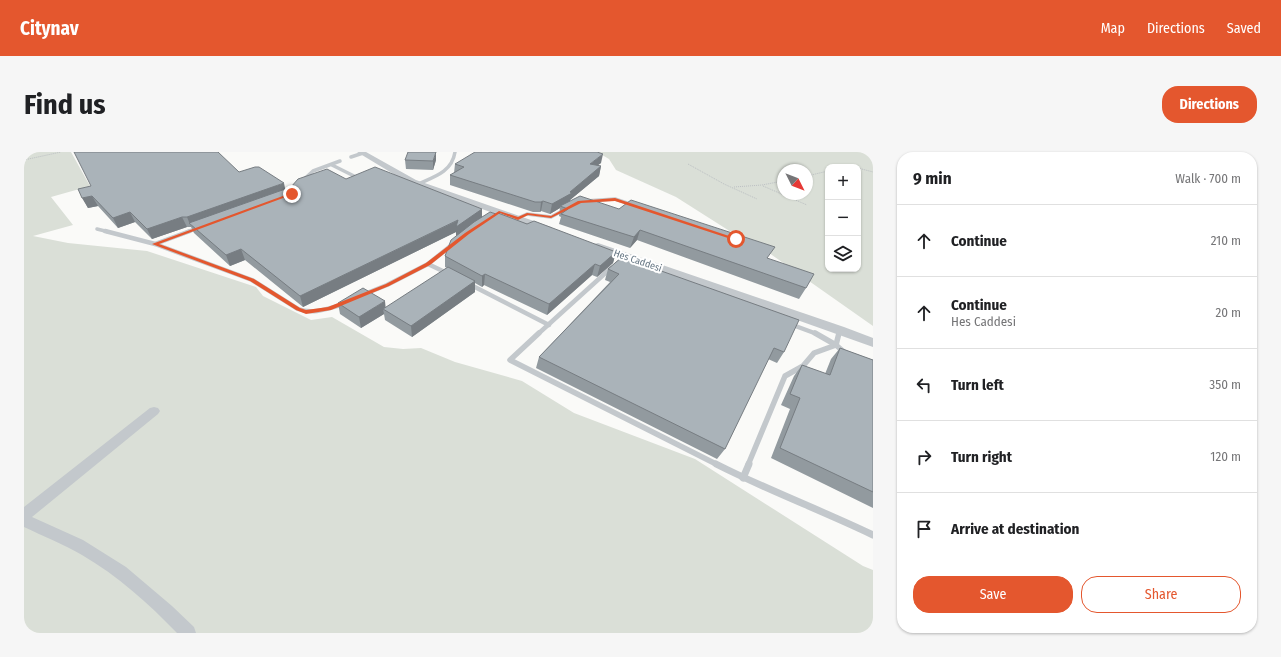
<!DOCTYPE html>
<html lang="en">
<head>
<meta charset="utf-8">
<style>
	body { margin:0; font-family:"Fira Sans Condensed",sans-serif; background:#f6f6f6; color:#202124 }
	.controls { position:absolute; right:12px; top:12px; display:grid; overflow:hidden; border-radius:8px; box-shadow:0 1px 3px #0004 }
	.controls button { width:36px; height:36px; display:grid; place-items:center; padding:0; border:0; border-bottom:1px solid #e0e0e0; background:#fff; color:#202124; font:20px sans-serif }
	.compass { position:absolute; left:753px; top:12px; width:36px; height:36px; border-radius:50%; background:#fff; box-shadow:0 1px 3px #0004; rotate:132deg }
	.stop { position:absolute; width:12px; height:12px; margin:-9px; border:3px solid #e4572e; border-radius:50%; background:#fff }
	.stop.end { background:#e4572e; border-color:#fff; box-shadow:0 1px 4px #0008 }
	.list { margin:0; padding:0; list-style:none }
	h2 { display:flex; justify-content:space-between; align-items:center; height:52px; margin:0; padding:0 16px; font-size:17px }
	h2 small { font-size:13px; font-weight:400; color:#757577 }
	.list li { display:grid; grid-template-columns:26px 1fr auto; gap:12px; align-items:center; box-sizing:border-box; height:72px; padding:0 16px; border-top:1px solid #e0e0e0 }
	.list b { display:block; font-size:15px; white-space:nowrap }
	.list p { margin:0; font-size:13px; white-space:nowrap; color:#757577 }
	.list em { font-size:13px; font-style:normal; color:#757577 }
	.actions { display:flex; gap:8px; padding:12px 16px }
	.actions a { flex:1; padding:9px 0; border:1px solid #e4572e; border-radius:16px; text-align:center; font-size:14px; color:#e4572e }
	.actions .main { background:#e4572e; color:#fff }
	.icon { flex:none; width:22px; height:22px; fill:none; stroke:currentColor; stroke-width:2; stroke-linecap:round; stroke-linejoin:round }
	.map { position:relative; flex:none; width:849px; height:481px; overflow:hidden; border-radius:16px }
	header { display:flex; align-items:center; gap:24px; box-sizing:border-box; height:56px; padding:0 20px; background:#e4572e; color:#fff }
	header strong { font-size:19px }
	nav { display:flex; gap:22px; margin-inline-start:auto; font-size:14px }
	.intro { display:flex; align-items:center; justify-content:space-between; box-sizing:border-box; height:96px; padding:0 24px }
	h1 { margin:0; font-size:28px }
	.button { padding:10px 18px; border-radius:16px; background:#e4572e; color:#fff; font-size:14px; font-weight:700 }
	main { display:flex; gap:24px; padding:0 24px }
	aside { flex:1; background:#fff; border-radius:16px; box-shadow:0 1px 3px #0004 }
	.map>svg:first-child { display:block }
	.green { fill:#dadfd7; fill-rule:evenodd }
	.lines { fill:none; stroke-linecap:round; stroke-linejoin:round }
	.path { stroke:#bbbfc2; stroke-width:1; stroke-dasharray:1 1; stroke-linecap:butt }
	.service-far3 { stroke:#c3c8cc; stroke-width:3.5 }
	.service-far2 { stroke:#c3c8cc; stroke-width:4.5 }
	.service-far1 { stroke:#c3c8cc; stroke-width:5.5 }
	.service { stroke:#c3c8cc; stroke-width:7 }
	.minor { fill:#c3c8cc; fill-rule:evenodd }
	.tertiary { fill:#c3c8cc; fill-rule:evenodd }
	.wall { fill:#929a9f }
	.shaded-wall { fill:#777d82 }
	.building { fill:#aab3b9; stroke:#777d82 }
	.route { fill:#e4572e }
	.labels { text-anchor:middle; stroke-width:4; stroke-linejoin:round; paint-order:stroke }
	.far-street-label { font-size:10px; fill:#657683; stroke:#fff }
</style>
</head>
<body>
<header>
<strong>Citynav</strong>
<nav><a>Map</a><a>Directions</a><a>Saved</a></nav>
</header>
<div class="intro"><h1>Find us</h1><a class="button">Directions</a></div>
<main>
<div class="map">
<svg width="849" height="481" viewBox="0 0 849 481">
	<rect width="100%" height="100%" fill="#fafaf8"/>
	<g class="green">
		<polygon points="0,0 47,0 66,34 27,45 49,73 9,84 44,91 123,99 232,135 239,144 287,168 308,165 360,195 379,197 397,196 431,210 498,229 550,261 671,307 839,414 849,418 849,481 0,481"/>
		<path d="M573,0H849V174L738,96L715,85L652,45L592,18L585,7ZM804,15H834V117H804ZM759,18H783V42H759Z"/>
	</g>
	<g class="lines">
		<g class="path">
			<polyline points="0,8 37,0"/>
			<polyline points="664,12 700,32 733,47"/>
			<polyline points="818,15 830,15"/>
			<polyline points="834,16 849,20"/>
			<polyline points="783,24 804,19"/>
			<polyline points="739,34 783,53"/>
			<polyline points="710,35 738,33 759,29"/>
		</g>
		<g class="service-far3">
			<polyline points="327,5 339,1"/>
			<polyline points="308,13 336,27"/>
			<polyline points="277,30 289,19 316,9"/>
			<path d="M394,32C410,25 428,20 431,0"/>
			<polyline points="561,49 591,47 609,53"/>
			<polyline points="494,66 503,62 527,65 540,58"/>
			<polyline points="73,77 85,80"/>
			<polyline points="163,80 174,76"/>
		</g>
		<g class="service-far2">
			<polyline points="81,79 131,92 166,79"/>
			<path d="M131,92L228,128L274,157C289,163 305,156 320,152"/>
			<polyline points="425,122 404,112 429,92"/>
			<polyline points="445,132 525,173"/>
			<polyline points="338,143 363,133 404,112"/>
			<polyline points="766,172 793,182"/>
			<polyline points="514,182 587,116"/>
			<polyline points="815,182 816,178"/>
		</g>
		<g class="service-far1">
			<polyline points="515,181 486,208 694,313"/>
			<polyline points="791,181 812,193"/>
			<polyline points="815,181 812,193 821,201"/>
			<polyline points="724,313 761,224 779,214 790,201 812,193"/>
		</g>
		<g class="service">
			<path d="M692,312C743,338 797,358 849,383"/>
			<polyline points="719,326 725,312"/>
		</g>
		<path class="minor" d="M130,255L134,256L136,259L134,262L8,365L59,388L102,415L148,454L170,475L172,481H153C124,451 94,424 58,403C39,392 19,384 0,375V355L126,256Z"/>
		<g class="tertiary">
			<polygon points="333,0 342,0 392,28 527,75 529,77 524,80 521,79 386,32"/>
			<polygon points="574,91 820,175 849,186 849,195 570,96 569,94 570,92"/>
		</g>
	</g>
	<g class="wall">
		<polygon points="381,8 412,8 409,18 382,17"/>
		<polygon points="577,11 573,13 577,14 575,24 546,48 546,49 744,107 782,136 775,147 613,88 606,96 535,72 537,65 535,64 536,56 526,62 517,59 516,60 509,60 426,33 426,23 430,21 431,12"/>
		<polygon points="215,20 261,37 322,27 458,65 472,62 592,100 589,111 573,125 568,123 523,163 460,133 458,135 451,131 451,140 388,185 361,168 360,162 337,176 316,162 314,151 362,156 423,116 421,115 421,104 432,84 432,80 279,155 221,108 206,114 170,81 167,75 163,75 128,87 111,70 94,76 74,54 64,56 54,37"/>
		<polygon points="598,105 760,200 753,211 744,207 701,297 693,307 512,216 515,205 586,130 581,128 584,117"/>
		<polygon points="816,196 849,208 849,356 747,306 766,257 757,253 770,224 778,213 801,222 807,207"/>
	</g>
	<g class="shaded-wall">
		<polygon points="412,0 412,8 409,18 409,9"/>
		<polygon points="579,2 577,11 564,21 566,12"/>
		<polygon points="577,14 575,24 546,48 546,51 536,54 536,56 526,62 528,52 546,40"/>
		<polygon points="260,31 262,41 165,71 167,75 163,65"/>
		<polygon points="68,44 74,54 64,56 58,46"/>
		<polygon points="519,49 517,59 516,60 517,50"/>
		<polygon points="458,57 458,67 432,85 432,80 279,155 276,144"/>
		<polygon points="106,60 111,70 94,76 89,66"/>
		<polygon points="158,65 163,75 128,87 123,77"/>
		<polygon points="616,78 613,88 606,96 610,85"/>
		<polygon points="217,97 221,108 206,114 202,103"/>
		<polygon points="592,100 589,111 573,125 576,114"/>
		<polygon points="571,112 568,123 523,163 525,152"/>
		<polygon points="461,122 460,133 458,135 458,124"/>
		<polygon points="451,129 451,140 388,185 387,174"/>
		<polygon points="361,149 362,159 359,157 360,162 337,176 335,165"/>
	</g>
	<g class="building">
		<polygon points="50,0 194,0 215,20 231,15 235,15 260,31 163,65 158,65 123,77 106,60 89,66 68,44 58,46 54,37 67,34"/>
		<polygon points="384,0 412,0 409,9 381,8"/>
		<polygon points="451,0 573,0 579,2 566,12 577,14 546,40 548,41 528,52 519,49 517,50 511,50 426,23 440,15 431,12"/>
		<polygon points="351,15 458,57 432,75 434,68 276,144 217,97 202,103 165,71 267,35 274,27 303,17 322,27"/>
		<polygon points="556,44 595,57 607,48 751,95 743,106 790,122 782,136 616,78 610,85 537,62 544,57 536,54"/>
		<polygon points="466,60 472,62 474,61 503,72 510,69 592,100 576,114 571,112 525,152 461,122 458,124 421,104 427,88 450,70"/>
		<polygon points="598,105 775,168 760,200 750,196 701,297 515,205 595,122 584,117"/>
		<polygon points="424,115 451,129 387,174 359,157"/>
		<polygon points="339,136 361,149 335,165 314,151"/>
		<polygon points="816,196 849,208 849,340 756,296 776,246 766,242 778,213 806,223"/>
	</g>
	<polygon class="route" points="267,41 270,42 135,92 230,127 276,156 282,158 304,155 362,132 402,111 441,81 475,59 494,65 503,61 527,64 554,49 591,46 714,87 710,88 591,49 557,51 527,66 504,63 494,68 476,61 445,82 406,113 365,134 307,158 282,162 272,158 226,129 128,92"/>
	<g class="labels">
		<g class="far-street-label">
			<text transform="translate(614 108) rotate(19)" y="4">Hes Caddesi</text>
		</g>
	</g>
</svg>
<div class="controls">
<button>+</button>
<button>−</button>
<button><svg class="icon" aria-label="layers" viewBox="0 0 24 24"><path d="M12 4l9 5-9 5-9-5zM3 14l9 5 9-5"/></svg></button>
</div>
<svg class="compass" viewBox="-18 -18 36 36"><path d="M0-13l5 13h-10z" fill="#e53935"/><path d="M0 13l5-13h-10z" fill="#757577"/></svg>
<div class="stop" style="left:712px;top:87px"></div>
<div class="stop end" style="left:268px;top:42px"></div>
</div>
<aside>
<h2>9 min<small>Walk · 700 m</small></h2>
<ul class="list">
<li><svg class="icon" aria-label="ahead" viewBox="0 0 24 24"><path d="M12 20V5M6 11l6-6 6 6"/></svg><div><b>Continue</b></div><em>210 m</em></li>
<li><svg class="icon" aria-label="ahead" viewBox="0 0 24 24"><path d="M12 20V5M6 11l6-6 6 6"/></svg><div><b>Continue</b><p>Hes Caddesi</p></div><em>20 m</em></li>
<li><svg class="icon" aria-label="left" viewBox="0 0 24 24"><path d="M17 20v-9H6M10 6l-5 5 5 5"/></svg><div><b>Turn left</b></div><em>350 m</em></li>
<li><svg class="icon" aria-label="right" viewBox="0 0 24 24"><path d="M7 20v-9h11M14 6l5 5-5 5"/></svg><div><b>Turn right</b></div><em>120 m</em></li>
<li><svg class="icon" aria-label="arrive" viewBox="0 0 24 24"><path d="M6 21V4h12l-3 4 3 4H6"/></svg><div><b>Arrive at destination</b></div></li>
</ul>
<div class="actions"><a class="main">Save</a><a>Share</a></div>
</aside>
</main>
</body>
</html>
